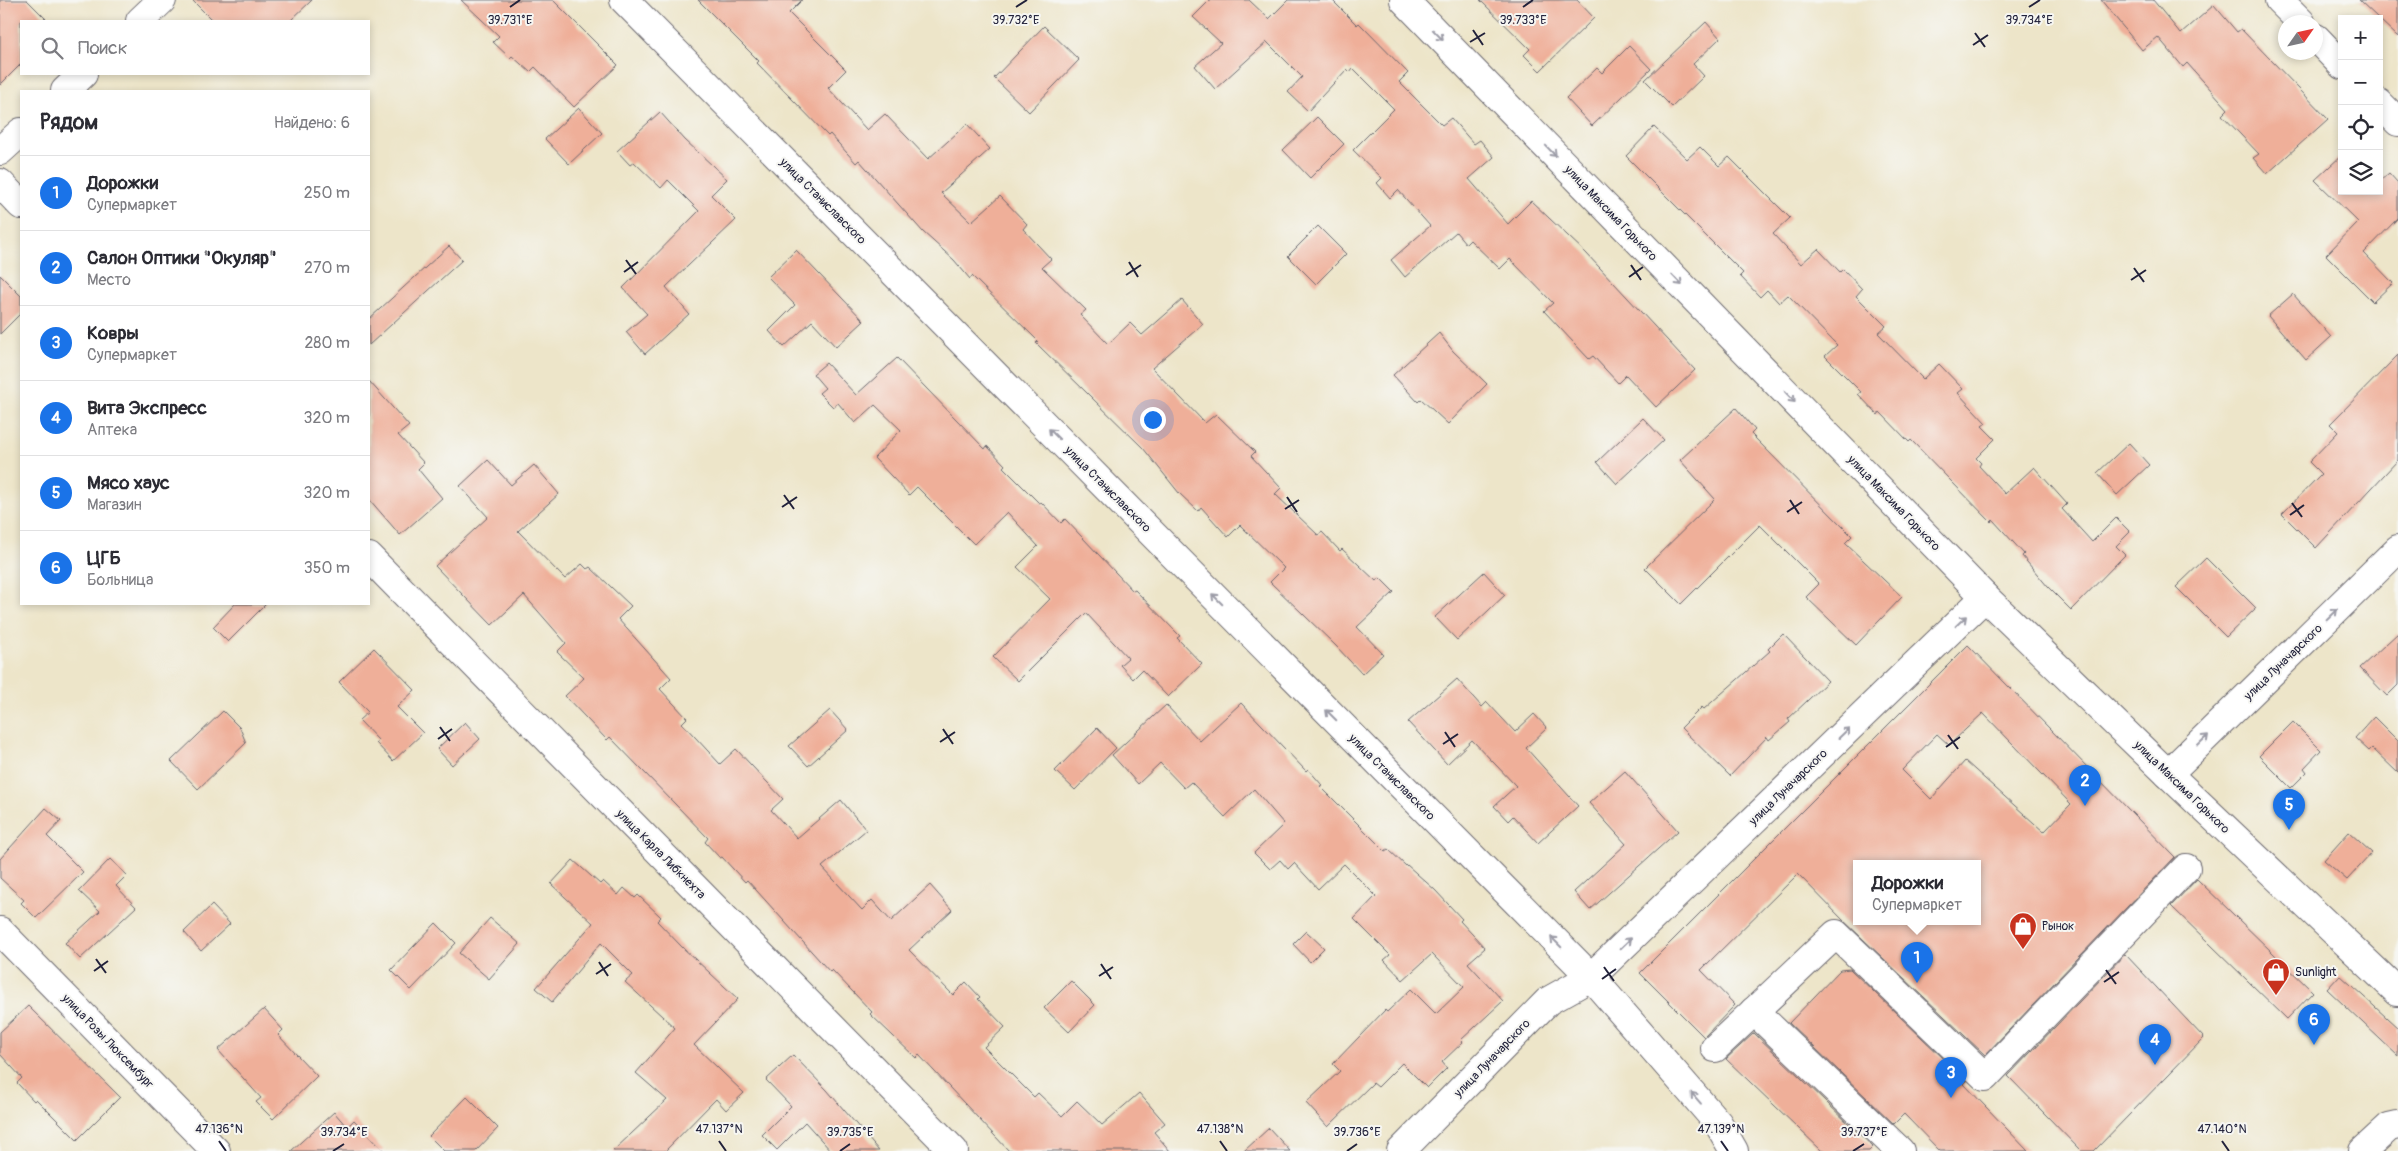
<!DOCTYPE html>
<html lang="ru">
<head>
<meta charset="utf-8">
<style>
	body { margin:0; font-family:Pangolin,sans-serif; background:#f2f2f3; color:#2b2b33 }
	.controls { position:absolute; right:15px; top:15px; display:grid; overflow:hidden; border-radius:0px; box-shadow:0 2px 8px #0003 }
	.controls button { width:45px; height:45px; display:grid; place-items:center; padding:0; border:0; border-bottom:1px solid #e1e1e2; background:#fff; color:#2b2b33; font:25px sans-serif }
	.compass { position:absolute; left:2278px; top:15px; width:45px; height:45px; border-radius:50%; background:#fff; box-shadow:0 2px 8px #0003; rotate:56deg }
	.you { position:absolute; left:1152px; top:419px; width:18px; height:18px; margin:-12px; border:4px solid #fff; border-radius:50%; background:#1a73e8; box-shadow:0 0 0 8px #1a73e833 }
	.badge { display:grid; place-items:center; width:32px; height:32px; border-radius:50%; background:#1a73e8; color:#fff; font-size:16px; font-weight:700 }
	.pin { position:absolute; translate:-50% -41px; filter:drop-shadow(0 1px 2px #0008) }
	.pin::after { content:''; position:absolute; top:26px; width:18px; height:15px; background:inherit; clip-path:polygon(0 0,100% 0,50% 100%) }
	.popup { position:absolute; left:1853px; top:860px; width:128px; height:65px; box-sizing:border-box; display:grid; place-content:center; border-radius:0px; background:#fff; filter:drop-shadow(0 1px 4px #0005); font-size:16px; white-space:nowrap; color:#7c7c81 }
	.popup b { font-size:19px; color:#2b2b33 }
	.popup::after { content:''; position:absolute; left:50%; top:100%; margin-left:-10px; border:10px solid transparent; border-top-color:#fff }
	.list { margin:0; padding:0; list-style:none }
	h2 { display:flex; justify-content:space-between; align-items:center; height:65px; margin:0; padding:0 20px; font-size:21px }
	h2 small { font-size:16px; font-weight:400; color:#7c7c81 }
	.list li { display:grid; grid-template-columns:32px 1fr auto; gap:15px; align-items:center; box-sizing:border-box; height:75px; padding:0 20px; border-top:1px solid #e1e1e2 }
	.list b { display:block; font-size:19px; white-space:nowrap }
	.list p { margin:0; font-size:16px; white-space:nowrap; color:#7c7c81 }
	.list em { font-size:16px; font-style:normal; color:#7c7c81 }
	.icon { flex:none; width:28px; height:28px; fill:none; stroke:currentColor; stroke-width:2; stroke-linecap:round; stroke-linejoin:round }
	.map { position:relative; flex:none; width:2398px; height:1151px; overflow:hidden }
	.search { position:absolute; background:#fff; box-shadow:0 2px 8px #0003; left:20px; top:20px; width:350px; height:55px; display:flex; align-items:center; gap:12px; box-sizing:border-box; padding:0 18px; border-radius:0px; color:#7c7c81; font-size:19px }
	.panel { position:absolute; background:#fff; box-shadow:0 2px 8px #0003; left:20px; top:90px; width:350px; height:515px; border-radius:0px }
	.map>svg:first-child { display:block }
	.building { fill:#efaf99; fill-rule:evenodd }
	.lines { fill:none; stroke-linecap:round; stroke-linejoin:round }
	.minor-casing { stroke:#69666d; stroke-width:30 }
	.major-casing { stroke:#69666d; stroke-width:30 }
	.minor { stroke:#fff; stroke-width:28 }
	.major { stroke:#fff; stroke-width:28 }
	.oneway { stroke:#9c9ca7 }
	.ticks { fill:none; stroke:#22223b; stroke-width:2 }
	.labels { text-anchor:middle; stroke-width:4; stroke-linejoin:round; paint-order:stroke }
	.street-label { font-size:12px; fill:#22223b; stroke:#f6f6f2 }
	.poi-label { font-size:12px; fill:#22223b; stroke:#f6f6f2; text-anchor:start }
	.ticks-label { font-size:12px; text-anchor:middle; fill:#22223b; stroke:#f6f6f2; stroke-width:4; stroke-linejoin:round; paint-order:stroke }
</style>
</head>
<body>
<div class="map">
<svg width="2398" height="1151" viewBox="0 0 2398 1151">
	<rect width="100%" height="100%" fill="#f6f6f2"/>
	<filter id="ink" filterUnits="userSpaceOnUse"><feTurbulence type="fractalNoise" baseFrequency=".02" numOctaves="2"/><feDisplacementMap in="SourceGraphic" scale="10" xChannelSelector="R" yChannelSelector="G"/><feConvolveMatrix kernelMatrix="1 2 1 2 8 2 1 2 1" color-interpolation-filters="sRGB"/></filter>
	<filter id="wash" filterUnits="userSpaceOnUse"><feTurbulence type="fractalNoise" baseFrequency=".0096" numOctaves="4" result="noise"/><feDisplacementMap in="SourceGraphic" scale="20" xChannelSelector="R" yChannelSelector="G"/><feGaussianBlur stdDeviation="1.12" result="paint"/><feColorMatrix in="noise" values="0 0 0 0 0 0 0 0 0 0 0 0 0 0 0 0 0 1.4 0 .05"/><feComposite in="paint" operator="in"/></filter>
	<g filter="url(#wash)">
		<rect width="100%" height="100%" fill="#ede5c9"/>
		<g id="blocks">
			<g class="building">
				<polygon points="0,0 27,0 48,21 21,21 21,64 0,85"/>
				<polygon points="192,0 312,0 290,21 213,21"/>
				<polygon points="461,0 553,0 618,65 574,107 535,67 530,72 512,56 510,58 493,42 499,36"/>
				<polygon points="698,0 802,0 789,13 846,70 828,88 867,130 885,114 928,159 967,124 990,149 941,193 971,222 1000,196 1027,224 1023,229 1051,259 1042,267 1086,310 1080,315 1108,344 1130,323 1142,335 1182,300 1203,324 1152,368 1205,423 1216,414 1255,452 1251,456 1281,488 1275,494 1318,535 1322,532 1340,551 1342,549 1376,581 1380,578 1394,592 1357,627 1383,654 1362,674 1336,646 1270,582 1284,568 1240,525 1228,537 1201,507 1198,511 1179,493 1143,448 1036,343 1038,341 972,276 970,279 954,260 923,232 859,160 856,163 830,134 828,136 757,63 759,61"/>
				<polygon points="1210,0 1249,0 1269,19 1288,0 1332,0 1357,25 1359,23 1408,73 1399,82 1442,125 1451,118 1474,144 1480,140 1494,157 1469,179 1508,224 1531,201 1586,253 1695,370 1656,407 1626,375 1618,383 1593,356 1589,359 1544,311 1553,303 1510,259 1500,269 1470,240 1466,244 1456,232 1405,277 1391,260 1430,226 1398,190 1390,198 1377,183 1382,178 1353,150 1394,109 1353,68 1350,72 1347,69 1308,111 1288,92 1302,77 1267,42 1215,89 1195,66 1221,43 1193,17"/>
				<polygon points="1480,0 1577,0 1594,18 1540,71 1524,55 1530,49"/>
				<polygon points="2101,0 2153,0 2181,34 2214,5 2237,32 2241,29 2328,119 2267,174 2253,158 2259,154 2222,115 2228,109 2187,63 2183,67 2158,37 2142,50"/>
				<polygon points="2359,0 2398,0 2398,37 2379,19"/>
				<polygon points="1706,22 1720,38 1693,64 1704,76 1672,107 1645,80"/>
				<polygon points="1044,26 1079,60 1029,112 994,78"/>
				<polygon points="1629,46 1651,69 1592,126 1566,98 1597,68 1602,73"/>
				<polygon points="579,108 602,133 569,164 545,139"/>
				<polygon points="660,112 685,140 727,179 711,195 736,220 666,287 689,314 645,354 626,332 647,314 623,288 699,211 668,180 661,188 634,162 630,165 617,151"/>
				<polygon points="1317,117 1344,144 1310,178 1283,150"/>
				<polygon points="1654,127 1687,159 1700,147 1719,166 1729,157 1790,218 1773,234 1801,264 1818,249 1840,272 1843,269 1862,289 1856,296 1886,326 1878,333 1923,379 1939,364 1963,389 1958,393 1986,423 1982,426 1995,439 1976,458 1981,463 1979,466 2005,494 2034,467 2067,504 2062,509 2092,542 2116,518 2130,532 2116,546 2125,555 2071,610 2048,587 2022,556 2024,554 1993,520 1991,522 1911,440 1909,442 1880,412 1878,415 1858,394 1861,392 1825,356 1837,345 1788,295 1779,303 1767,290 1760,297 1740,276 1743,273 1626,156"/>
				<polygon points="2342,155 2342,191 2379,191 2379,182 2389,173 2398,183 2398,218 2364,253 2393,283 2373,302 2326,255 2358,222 2315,180"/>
				<polygon points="1318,226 1346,254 1316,284 1288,256"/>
				<polygon points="449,246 462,260 369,345 369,319"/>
				<polygon points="796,250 864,321 836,347 812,321 784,347 769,331 795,305 768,277"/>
				<polygon points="0,275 21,296 21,313 0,334"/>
				<polygon points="2293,294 2331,337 2306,360 2268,316"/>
				<polygon points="1439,333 1453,351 1487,384 1448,424 1421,399 1418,402 1393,375"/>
				<polygon points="2398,355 2398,460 2316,548 2282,514 2321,474 2309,462 2338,432 2330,424"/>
				<polygon points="897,358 985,449 987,446 1005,465 1003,467 1039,503 1041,502 1061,523 1065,519 1133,591 1135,590 1180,636 1177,638 1202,664 1168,697 1142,670 1133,679 1120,665 1128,658 1086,613 1018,681 993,657 1050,599 1017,567 1038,546 1007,512 974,544 917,487 909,495 874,458 901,430 875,405 855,423 838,403 833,407 819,393 825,388 813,374 826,363 856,395"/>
				<polygon points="369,381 409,426 398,435 424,463 418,469 442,498 400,535 369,499"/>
				<polygon points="1736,408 1755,430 1751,434 1852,536 1845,543 1902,597 1856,645 1806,597 1819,584 1760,525 1681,604 1645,568 1715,499 1680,460"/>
				<polygon points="1643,418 1664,440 1617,484 1597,462"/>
				<polygon points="2129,443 2149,465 2117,495 2097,473"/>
				<polygon points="488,460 511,485 534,465 559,494 518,531 565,579 582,564 587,569 590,567 631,606 618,619 671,678 660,689 687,718 682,723 720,764 736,749 783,799 771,810 797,838 841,800 866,830 822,867 862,910 872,900 891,921 930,885 952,910 909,950 953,995 966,982 980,997 978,999 1005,1027 984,1047 1034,1097 1038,1093 1062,1116 1077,1101 1102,1125 1139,1093 1165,1123 1154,1132 1170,1151 1009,1151 919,1055 916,1058 870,1014 872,1012 832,970 830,972 747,880 745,882 722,857 720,858 705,842 708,838 610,737 607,740 565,696 584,678 557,652 566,643 524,595 492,625 435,566 488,517 460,486"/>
				<polygon points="2206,558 2256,608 2226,637 2176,587"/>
				<polygon points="1484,572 1505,595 1457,640 1435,617"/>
				<polygon points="235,604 266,604 228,642 213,627"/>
				<polygon points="2398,633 2398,685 2387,696 2360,668"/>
				<polygon points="1783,634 1828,681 1788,719 1790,722 1769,740 1767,737 1730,776 1681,728 1702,707 1704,709 1770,651 1768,649"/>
				<path d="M1968,645L2175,857L1985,1055L1843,920L1798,874L1701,970L1735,1005L1704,1037L1640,973ZM1983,713L2071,804L2044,832L1965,761L1931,799L1902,770L1937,734L1949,745ZM1857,864H1977V922H1857Z"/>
				<polygon points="374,648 415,690 397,707 423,733 393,761 376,743 379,741 359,720 368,712 339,682"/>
				<polygon points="1457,679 1482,707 1487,702 1515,732 1534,714 1547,728 1526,748 1578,806 1538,843 1513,816 1508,821 1494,806 1516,786 1472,740 1447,764 1408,722"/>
				<polygon points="1241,703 1306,771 1308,769 1322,785 1320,786 1385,851 1388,849 1406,866 1407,865 1435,890 1462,919 1460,921 1485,948 1468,963 1503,1001 1461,1040 1463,1042 1442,1062 1447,1068 1427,1088 1402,1063 1378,1087 1373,1083 1328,1127 1306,1103 1340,1071 1333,1064 1385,1010 1387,1012 1411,989 1436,1014 1464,987 1432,954 1403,980 1384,960 1390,955 1354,919 1376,896 1344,864 1318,889 1294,863 1288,869 1280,860 1270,869 1254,853 1284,824 1254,789 1225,817 1191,782 1184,788 1160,763 1138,784 1112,755 1166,705 1200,741"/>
				<polygon points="830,710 848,730 808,766 789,746"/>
				<polygon points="223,711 240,728 246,743 198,789 171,761"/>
				<polygon points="2374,717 2398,741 2398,773 2372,748 2369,751 2355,738"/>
				<polygon points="465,722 480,739 452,765 437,749"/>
				<polygon points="2293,722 2321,750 2304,768 2307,772 2291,788 2259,756"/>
				<polygon points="1097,728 1116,748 1075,790 1055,771"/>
				<polygon points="1625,771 1678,831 1590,910 1574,892 1626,844 1589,803"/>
				<polygon points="46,808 61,821 47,836 83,872 36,918 21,903 24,900 0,878 0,859"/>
				<polygon points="2349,832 2372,853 2347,880 2324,860"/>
				<polygon points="110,859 127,875 116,886 136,907 80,959 65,943 100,911 79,891"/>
				<polygon points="573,860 600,884 603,881 618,895 624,888 635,898 638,895 661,917 657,921 682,947 738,999 694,1045 744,1093 726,1110 716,1099 665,1151 613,1151 667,1100 636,1073 675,1028 625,982 633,975 601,943 552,1002 536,988 593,923 551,884"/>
				<polygon points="2197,879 2313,992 2287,1019 2171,906"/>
				<polygon points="212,905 230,924 201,951 184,932"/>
				<polygon points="490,918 520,944 489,979 459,953"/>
				<polygon points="436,923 456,943 411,990 391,970"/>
				<polygon points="1306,931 1324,948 1310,962 1293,944"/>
				<polygon points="2125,954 2204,1038 2094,1151 2081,1151 2008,1076"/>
				<polygon points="1850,969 1967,1081 1964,1084 2028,1151 1940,1151 1904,1114 1894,1124 1789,1023 1840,970"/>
				<polygon points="2340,975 2398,1028 2398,1056 2327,989"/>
				<polygon points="1071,981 1095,1005 1069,1032 1044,1008"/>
				<polygon points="28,1006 120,1097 77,1140 36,1099 34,1101 17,1083 22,1078 0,1054 0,1032"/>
				<polygon points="264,1009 283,1030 278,1035 317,1076 273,1119 256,1102 261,1098 218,1050"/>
				<polygon points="1754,1033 1873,1147 1869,1151 1822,1151 1726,1059"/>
				<polygon points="793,1055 827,1090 879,1151 831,1151 805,1122 777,1150 762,1135 791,1106 766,1080"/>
				<polygon points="467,1097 498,1128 476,1151 444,1151 429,1136"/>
				<polygon points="334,1112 347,1127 354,1120 384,1151 291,1151"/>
				<polygon points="1269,1128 1290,1151 1244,1151"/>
			</g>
		</g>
	</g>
	<g filter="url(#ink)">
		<use href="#blocks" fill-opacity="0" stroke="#69666d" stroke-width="1"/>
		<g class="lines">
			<g class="minor-casing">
				<g id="minor">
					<polyline points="624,0 1591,977 1718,1123 1734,1151"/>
					<polyline points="140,21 162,0"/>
					<polyline points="65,91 83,74"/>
					<polyline points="0,151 21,132"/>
					<polyline points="0,183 21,205"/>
					<polyline points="369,557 954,1151"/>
					<polyline points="2168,774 2398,549"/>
					<polyline points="0,931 216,1151"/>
					<polyline points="1754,1011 1900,1151"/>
					<polyline points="1715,1048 1836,934 1985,1077 2186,868"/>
					<polyline points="1401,1151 1548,1001 1591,977 1985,597"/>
					<polyline points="2363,1151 2389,1127 2398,1125"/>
				</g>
			</g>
			<g class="major-casing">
				<g id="major">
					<polyline points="1404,0 1985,597 2168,774 2398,992"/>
					<polyline points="2279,0 2301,22"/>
					<polyline points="2316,38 2342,65"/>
					<polyline points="2379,103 2398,122"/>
				</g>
			</g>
			<use href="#minor" class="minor"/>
			<use href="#major" class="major"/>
		</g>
		<defs><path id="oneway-shaft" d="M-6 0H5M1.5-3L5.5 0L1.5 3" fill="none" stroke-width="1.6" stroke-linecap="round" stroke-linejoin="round" transform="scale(1.25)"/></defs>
		<g class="oneway">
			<use href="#oneway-shaft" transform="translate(1438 35) rotate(46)"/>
			<use href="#oneway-shaft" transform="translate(1551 151) rotate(46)"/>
			<use href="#oneway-shaft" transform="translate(1677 280) rotate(46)"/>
			<use href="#oneway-shaft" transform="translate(1790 397) rotate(46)"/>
			<use href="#oneway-shaft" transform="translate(1054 434) rotate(-135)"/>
			<use href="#oneway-shaft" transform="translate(1217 599) rotate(-135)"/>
			<use href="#oneway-shaft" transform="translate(2332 614) rotate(-44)"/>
			<use href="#oneway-shaft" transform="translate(1961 621) rotate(-44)"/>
			<use href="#oneway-shaft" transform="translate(1331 715) rotate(-135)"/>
			<use href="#oneway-shaft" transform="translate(1844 733) rotate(-44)"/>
			<use href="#oneway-shaft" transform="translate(2203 740) rotate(-44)"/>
			<use href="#oneway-shaft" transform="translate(1556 942) rotate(-135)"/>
			<use href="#oneway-shaft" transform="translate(1626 943) rotate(-44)"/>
			<use href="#oneway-shaft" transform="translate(1696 1098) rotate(-131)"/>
		</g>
	</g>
	<path class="ticks" d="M510,7L520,0M1016,7L1027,0M1523,7L1533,0M2029,7L2040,0M1473,30L1483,45M1975,33L1985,47M1470,42L1485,33M1973,45L1988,35M626,260L636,274M1129,262L1138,277M1631,265L1641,280M2134,268L2144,282M624,272L638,262M1126,275L1141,265M1629,277L1643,267M2131,280L2146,270M784,495L794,509M1287,497L1297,512M1790,500L1799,514M2292,503L2302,517M782,507L797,497M1285,509L1299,500M1787,512L1802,502M2290,515L2304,505M440,727L450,741M943,729L953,744M1445,732L1455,747M1948,735L1958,749M438,739L452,729M940,742L955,732M1443,744L1458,734M1946,747L1960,737M96,959L106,973M599,962L608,976M1101,964L1111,979M1604,967L1614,981M2106,970L2116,984M94,971L108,961M596,974L611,964M1099,976L1113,967M1602,979L1616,969M2104,982L2119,972M219,1141L226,1151M719,1141L726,1151M1220,1141L1227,1151M1721,1141L1728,1151M2222,1141L2229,1151M333,1151L344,1144M840,1151L850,1144M1347,1151L1357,1144M1853,1151L1864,1144"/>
	<defs>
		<g id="shop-pin" transform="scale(1.4375)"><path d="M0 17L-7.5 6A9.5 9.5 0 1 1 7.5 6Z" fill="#c8321e" stroke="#f6f6f2"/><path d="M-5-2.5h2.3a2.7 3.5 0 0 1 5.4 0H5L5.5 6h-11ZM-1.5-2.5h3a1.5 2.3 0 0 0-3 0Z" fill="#fff"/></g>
	</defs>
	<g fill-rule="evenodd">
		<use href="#shop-pin" x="2023" y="926"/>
		<use href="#shop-pin" x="2276" y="972"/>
	</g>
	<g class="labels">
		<g class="street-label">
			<text transform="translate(823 201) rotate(45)" y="4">улица Станиславского</text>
			<text transform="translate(1611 213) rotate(46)" y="4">улица Максима Горького</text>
			<text transform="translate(1108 489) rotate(45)" y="4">улица Станиславского</text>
			<text transform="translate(1894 503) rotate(46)" y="4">улица Максима Горького</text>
			<text transform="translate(2283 662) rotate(-44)" y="4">улица Луначарского</text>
			<text transform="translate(1392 777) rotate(45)" y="4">улица Станиславского</text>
			<text transform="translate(1788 787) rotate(-44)" y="4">улица Луначарского</text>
			<text transform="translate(2182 787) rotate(44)" y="4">улица Максима Горького</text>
			<text transform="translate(661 854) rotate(45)" y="4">улица Карла Либкнехта</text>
			<text transform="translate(108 1041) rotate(46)" y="4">улица Розы Люксембург</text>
			<text transform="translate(1492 1058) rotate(-46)" y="4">улица Луначарского</text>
		</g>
		<g class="poi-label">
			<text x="2042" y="930">Рынок</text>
			<text x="2295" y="976">Sunlight</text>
		</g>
	</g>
	<g class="ticks-label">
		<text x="510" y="24">39.731°E</text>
		<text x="1016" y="24">39.732°E</text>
		<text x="1523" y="24">39.733°E</text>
		<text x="2029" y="24">39.734°E</text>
		<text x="219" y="1133">47.136°N</text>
		<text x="719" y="1133">47.137°N</text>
		<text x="1220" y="1133">47.138°N</text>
		<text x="1721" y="1133">47.139°N</text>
		<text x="2222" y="1133">47.140°N</text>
		<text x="344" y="1136">39.734°E</text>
		<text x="850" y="1136">39.735°E</text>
		<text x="1357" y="1136">39.736°E</text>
		<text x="1864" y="1136">39.737°E</text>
	</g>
</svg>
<div class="controls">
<button>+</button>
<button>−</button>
<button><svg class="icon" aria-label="locate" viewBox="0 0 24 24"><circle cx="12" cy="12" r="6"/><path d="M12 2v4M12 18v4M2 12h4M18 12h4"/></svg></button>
<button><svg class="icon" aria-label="layers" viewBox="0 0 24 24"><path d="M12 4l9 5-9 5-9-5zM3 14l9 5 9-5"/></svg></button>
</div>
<svg class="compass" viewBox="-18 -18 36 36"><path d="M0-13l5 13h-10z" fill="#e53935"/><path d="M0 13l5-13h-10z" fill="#7c7c81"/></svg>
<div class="you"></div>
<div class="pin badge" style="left:1917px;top:983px">1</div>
<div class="popup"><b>Дорожки</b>Супермаркет</div>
<div class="pin badge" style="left:2085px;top:806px">2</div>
<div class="pin badge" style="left:1951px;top:1098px">3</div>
<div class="pin badge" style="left:2155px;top:1065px">4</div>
<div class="pin badge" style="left:2289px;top:830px">5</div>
<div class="pin badge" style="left:2314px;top:1045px">6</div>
<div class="search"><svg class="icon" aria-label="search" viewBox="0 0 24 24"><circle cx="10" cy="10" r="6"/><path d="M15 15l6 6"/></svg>Поиск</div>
<section class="panel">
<h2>Рядом<small>Найдено: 6</small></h2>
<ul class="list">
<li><span class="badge">1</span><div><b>Дорожки</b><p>Супермаркет</p></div><em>250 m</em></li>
<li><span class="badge">2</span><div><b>Салон Оптики &quot;Окуляр&quot;</b><p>Место</p></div><em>270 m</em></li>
<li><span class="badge">3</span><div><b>Ковры</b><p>Супермаркет</p></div><em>280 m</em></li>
<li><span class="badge">4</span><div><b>Вита Экспресс</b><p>Аптека</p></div><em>320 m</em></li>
<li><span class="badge">5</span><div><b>Мясо хаус</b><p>Магазин</p></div><em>320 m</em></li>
<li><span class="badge">6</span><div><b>ЦГБ</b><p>Больница</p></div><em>350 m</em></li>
</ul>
</section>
</div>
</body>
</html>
